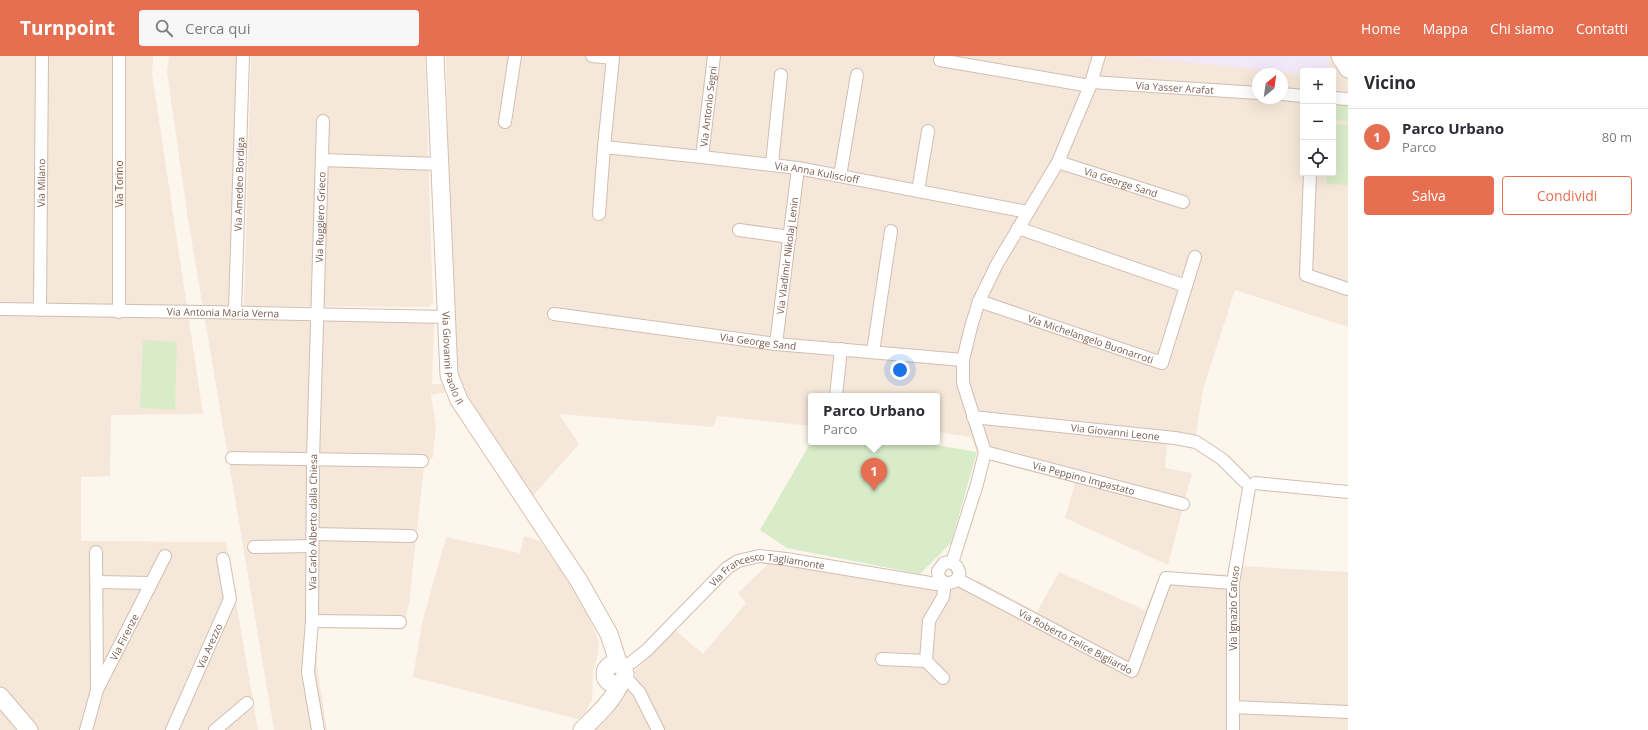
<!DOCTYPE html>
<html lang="it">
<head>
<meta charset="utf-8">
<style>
	body { margin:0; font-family:"Open Sans",sans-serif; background:#f7f7f7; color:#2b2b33 }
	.controls { position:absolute; right:12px; top:12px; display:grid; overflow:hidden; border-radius:4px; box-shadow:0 4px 16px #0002 }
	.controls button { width:36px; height:36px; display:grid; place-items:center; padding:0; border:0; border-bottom:1px solid #e1e1e2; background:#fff; color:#2b2b33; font:20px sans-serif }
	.compass { position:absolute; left:1252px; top:12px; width:36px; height:36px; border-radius:50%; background:#fff; box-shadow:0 4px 16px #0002; rotate:29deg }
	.you { position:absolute; left:900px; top:314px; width:14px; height:14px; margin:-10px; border:3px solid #fff; border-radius:50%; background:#1a73e8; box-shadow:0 0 0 6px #1a73e833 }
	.badge { display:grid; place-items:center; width:26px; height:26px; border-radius:50%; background:#e76f51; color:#fff; font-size:13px; font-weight:700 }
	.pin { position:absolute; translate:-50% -33px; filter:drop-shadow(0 1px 2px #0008) }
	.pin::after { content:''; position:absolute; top:21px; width:14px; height:12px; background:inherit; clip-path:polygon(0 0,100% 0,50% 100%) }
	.popup { position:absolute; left:808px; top:337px; width:132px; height:52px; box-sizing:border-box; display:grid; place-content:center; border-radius:4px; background:#fff; filter:drop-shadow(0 1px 3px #0005); font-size:13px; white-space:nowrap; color:#7c7c81 }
	.popup b { font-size:15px; color:#2b2b33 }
	.popup::after { content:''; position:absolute; left:50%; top:100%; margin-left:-8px; border:8px solid transparent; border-top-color:#fff }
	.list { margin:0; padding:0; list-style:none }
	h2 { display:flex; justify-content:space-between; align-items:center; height:52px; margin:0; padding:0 16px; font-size:17px }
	h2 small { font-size:13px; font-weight:400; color:#7c7c81 }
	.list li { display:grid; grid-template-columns:26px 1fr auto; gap:12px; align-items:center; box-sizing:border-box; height:56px; padding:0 16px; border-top:1px solid #e1e1e2 }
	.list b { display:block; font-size:15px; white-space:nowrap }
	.list p { margin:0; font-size:13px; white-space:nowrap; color:#7c7c81 }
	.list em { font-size:13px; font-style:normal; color:#7c7c81 }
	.actions { display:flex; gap:8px; padding:12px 16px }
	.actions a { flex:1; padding:9px 0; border:1px solid #e76f51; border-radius:4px; text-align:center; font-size:14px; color:#e76f51 }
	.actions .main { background:#e76f51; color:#fff }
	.icon { flex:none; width:22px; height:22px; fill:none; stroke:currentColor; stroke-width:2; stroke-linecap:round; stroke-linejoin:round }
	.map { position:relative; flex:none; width:1348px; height:674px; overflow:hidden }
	header { display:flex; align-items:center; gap:24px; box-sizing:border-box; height:56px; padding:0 20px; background:#e76f51; color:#fff }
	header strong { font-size:19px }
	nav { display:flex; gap:22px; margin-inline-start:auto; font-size:14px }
	.search { width:280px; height:36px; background:#f7f7f7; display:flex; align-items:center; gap:10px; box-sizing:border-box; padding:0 14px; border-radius:4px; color:#7c7c81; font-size:15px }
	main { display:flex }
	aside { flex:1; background:#fff }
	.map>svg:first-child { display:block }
	.residential { fill:#f5e8da; fill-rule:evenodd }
	.education { fill:#f3e8fa }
	.green { fill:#d8ecc9 }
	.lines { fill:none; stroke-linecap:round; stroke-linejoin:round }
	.street-casing { stroke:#d1beb0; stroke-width:14 }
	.secondary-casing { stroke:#d6c0b0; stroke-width:19 }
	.street { stroke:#fff; stroke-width:12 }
	.secondary { stroke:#fff; stroke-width:17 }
	.labels { text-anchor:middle; stroke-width:3; stroke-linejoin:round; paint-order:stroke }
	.street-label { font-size:10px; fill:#7a5c4d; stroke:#fffaf3 }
</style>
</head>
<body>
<header>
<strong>Turnpoint</strong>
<div class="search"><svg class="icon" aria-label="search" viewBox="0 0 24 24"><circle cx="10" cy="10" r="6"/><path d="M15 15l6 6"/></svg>Cerca qui</div>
<nav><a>Home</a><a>Mappa</a><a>Chi siamo</a><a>Contatti</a></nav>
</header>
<main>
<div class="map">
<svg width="1348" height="674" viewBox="0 0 1348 674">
	<rect width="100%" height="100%" fill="#fdf6ec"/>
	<g class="residential">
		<polygon points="0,0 153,0 152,17 203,358 111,359 110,420 81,421 81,485 226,486 258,674 0,674"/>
		<polygon points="169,0 236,0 232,260 434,267 432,328 444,328 448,336 431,339 436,370 433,401 424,410 409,547 403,574 317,572 317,610 327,674 274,674 188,163 167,16"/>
		<polygon points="251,0 425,0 433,247 428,251 244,250"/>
		<path d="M446,0H1348V271L1235,234L1203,333L1196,379L1168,377L1165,412L1192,417L1168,509L1065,462L1076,424L991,402L977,396L971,381L937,376V340H811V370L717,360L713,371L559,358L579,388L531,442L474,357L456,321L450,176ZM1303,15H1333V117H1303ZM1258,18H1282V42H1258Z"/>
		<polygon points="524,480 540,485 569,526 585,552 595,576 599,587 597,602 593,615 592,644 581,664 413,621 422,567 446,481 520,497"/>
		<polygon points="772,504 947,535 958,528 970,534 977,524 1037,556 1059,516 1145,554 1159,522 1166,516 1239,519 1240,510 1348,516 1348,674 591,674 589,672 636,621 634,616 675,574 703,598 746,547 738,537"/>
	</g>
	<polygon class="education" points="1127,0 1328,0 1330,2 1329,15 1303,15 1303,18"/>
	<g class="green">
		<polygon points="1333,46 1348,46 1348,66 1343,64 1333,65"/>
		<polygon points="1333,68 1348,69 1348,129 1326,128 1327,117 1333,117"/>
		<polygon points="143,284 177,286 175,354 140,352"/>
		<polygon points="811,386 919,386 977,396 951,487 920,518 787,492 760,474"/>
	</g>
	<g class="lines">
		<g class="street-casing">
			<g id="street">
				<polyline points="119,0 119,256"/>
				<path id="s1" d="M592,0L613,2L604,91L702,101L798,112L1028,156"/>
				<polyline points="940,4 1090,30"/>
				<path id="s2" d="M1091,26L1258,37"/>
				<polyline points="1282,38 1303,40"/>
				<polyline points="1333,42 1348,43"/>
				<polyline points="505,66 515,0"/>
				<path id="s3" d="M702,101L714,0"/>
				<polyline points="322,104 439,108"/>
				<path id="s4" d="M1058,106L1183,146"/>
				<polyline points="772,108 781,19"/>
				<polyline points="1310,117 1306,219 1348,233"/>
				<polyline points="840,120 857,19"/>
				<polyline points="918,135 928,75"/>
				<polyline points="599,158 604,91"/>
				<polyline points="739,174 790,181"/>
				<polyline points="1186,230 1195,201"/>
				<path id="s5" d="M979,245L1162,307L1186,230L1018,172"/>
				<path id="s6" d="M0,253C149,255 297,257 446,261"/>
				<path id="s7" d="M40,254L42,0"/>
				<path id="s8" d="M235,255L243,0"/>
				<path id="s9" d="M554,258L776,288L963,304"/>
				<path id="s10" d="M776,288L798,112"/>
				<polyline points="873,296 891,175"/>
				<polyline points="836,340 841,293"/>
				<path id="s11" d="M973,361L1175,382L1196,386L1222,403L1244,425"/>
				<path id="s12" d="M985,396L1183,448"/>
				<polyline points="232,402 422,405"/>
				<polyline points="1255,427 1348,436"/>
				<polyline points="312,478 411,480"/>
				<polyline points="254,491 312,490"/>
				<polyline points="96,496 97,631"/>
				<polyline points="952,507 977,428 985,396 963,327 963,304 971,271 979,245 997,208 1058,106 1090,30 1099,0"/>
				<path id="s13" d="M957,523L1132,615L1166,522L1233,527"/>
				<polyline points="97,526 151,527"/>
				<polyline points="312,565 400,566"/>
				<polyline points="882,603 926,605 929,565 943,541 945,527"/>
				<polyline points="926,605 943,622"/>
				<path id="s14" d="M622,611L632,606L647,594L727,512L738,505L759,500L786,503L936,528C941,527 948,528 953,526C964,522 959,510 951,506L944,507L938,515L939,522L945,527"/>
				<polyline points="625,621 639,636 658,674"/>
				<polyline points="1233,651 1348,656"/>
				<path id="s15" d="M86,674L97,634L165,500"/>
				<path id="s16" d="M172,674L230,543L223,503"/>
				<polyline points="215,674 247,647"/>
				<path id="s17" d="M318,674L308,616L312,565L313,403L323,65"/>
				<path id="s18" d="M1233,674V527L1249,432"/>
			</g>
		</g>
		<g class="secondary-casing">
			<g id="secondary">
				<path id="s19" d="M435,0L449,319L459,344L579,525L609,578L619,609"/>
				<polyline points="1340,0 1348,13"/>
				<circle cx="615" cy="618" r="10"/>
				<polyline points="0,640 29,674"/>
				<path d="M582,674C596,660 613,645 621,626"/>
			</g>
		</g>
		<use href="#street" class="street"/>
		<use href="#secondary" class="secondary"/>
	</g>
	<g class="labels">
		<g class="street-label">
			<text dy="4" stroke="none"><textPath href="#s2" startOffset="84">Via Yasser Arafat</textPath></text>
			<text dy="4" stroke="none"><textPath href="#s3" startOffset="51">Via Antonio Segni</textPath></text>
			<text dy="4" stroke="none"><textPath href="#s1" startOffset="325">Via Anna Kuliscioff</textPath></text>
			<text dy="4" stroke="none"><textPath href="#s4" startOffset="66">Via George Sand</textPath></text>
			<text dy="4" stroke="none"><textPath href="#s7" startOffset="127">Via Milano</textPath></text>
			<text transform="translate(119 128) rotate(-90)" y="4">Via Torino</text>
			<text dy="4" stroke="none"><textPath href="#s8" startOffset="127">Via Amedeo Bordiga</textPath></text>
			<text dy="4" stroke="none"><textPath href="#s17" startOffset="514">Via Ruggiero Grieco</textPath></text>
			<text dy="4" stroke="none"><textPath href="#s10" startOffset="89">Via Vladimir Nikolaj Lenin</textPath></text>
			<text dy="4" stroke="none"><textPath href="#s6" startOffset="223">Via Antonia Maria Verna</textPath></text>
			<text dy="4" stroke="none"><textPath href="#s5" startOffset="118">Via Michelangelo Buonarroti</textPath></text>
			<text dy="4" stroke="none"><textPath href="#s9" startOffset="206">Via George Sand</textPath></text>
			<text dy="4" stroke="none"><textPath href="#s19" startOffset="303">Via Giovanni Paolo II</textPath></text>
			<text dy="4" stroke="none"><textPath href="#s11" startOffset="143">Via Giovanni Leone</textPath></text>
			<text dy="4" stroke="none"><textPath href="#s12" startOffset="102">Via Peppino Impastato</textPath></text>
			<text dy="4" stroke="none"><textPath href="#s17" startOffset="209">Via Carlo Alberto dalla Chiesa</textPath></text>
			<text dy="4" stroke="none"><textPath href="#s14" startOffset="184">Via Francesco Tagliamonte</textPath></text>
			<text dy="4" stroke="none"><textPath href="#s18" startOffset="122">Via Ignazio Caruso</textPath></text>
			<text dy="4" stroke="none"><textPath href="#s15" startOffset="101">Via Firenze</textPath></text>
			<text dy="4" stroke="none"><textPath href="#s13" startOffset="134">Via Roberto Felice Bigliardo</textPath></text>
			<text dy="4" stroke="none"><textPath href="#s16" startOffset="92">Via Arezzo</textPath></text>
		</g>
	</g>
</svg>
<div class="controls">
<button>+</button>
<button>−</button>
<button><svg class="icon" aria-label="locate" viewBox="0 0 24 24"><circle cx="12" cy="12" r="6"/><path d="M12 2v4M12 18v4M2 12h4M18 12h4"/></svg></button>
</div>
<svg class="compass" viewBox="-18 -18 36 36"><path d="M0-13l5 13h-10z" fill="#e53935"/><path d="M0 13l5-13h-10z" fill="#7c7c81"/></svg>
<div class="you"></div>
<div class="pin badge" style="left:874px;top:435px">1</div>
<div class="popup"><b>Parco Urbano</b>Parco</div>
</div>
<aside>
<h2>Vicino<small></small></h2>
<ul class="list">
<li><span class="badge">1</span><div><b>Parco Urbano</b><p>Parco</p></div><em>80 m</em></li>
</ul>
<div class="actions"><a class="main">Salva</a><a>Condividi</a></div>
</aside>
</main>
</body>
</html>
